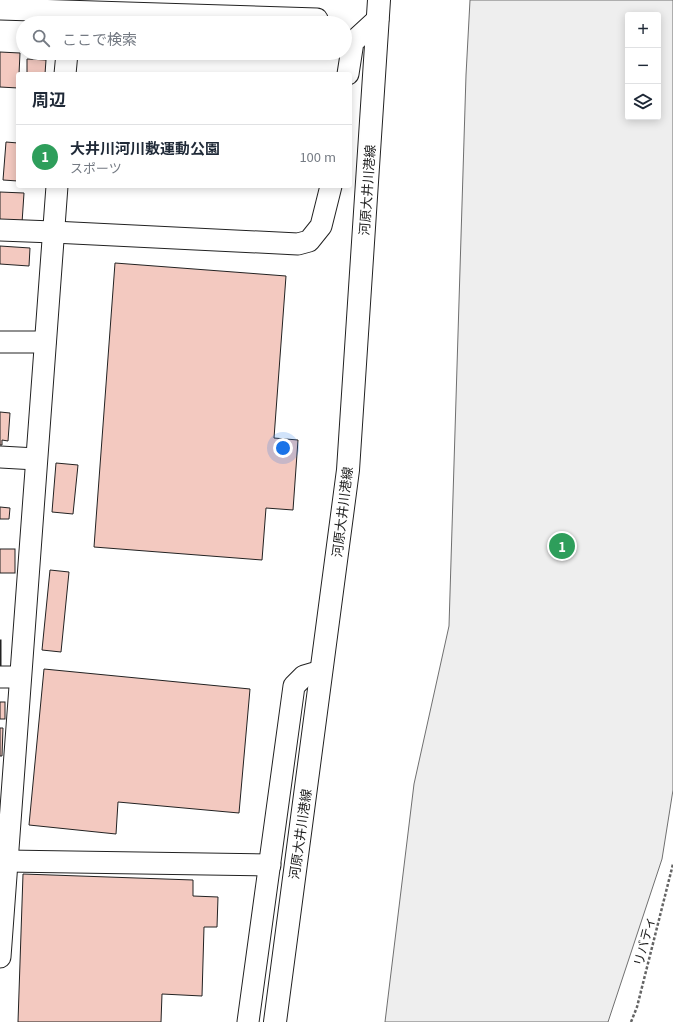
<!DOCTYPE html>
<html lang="ja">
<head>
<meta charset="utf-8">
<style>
	body { margin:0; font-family:Georgia,"Noto Sans JP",serif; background:#f2f2f3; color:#1f2937 }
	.controls { position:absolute; right:12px; top:12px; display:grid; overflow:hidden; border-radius:4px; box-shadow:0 2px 10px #0003 }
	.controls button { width:36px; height:36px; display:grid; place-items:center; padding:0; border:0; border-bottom:1px solid #e0e1e3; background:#fff; color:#1f2937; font:20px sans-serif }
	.you { position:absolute; left:283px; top:448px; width:14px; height:14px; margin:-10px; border:3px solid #fff; border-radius:50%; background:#1a73e8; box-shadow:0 0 0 6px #1a73e833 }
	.badge { display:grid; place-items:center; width:26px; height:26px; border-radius:50%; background:#b45309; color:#fff; font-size:13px; font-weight:700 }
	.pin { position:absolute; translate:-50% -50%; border:2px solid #fff; box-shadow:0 1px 4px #0006 }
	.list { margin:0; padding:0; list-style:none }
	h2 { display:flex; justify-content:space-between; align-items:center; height:52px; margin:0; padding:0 16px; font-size:17px }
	h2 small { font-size:13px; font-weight:400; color:#747a83 }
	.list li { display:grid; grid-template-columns:26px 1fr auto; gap:12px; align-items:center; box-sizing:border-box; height:64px; padding:0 16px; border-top:1px solid #e0e1e3 }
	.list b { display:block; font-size:15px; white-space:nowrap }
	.list p { margin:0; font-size:13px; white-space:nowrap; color:#747a83 }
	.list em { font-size:13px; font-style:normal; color:#747a83 }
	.icon { flex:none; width:22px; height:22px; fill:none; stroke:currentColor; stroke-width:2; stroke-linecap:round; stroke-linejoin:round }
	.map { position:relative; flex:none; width:673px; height:1022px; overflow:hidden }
	.search { position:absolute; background:#fff; box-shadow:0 2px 10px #0003; left:16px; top:16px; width:336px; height:44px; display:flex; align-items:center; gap:10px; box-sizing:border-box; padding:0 14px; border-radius:22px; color:#747a83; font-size:15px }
	.panel { position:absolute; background:#fff; box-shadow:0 2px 10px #0003; left:16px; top:72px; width:336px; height:116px; border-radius:4px }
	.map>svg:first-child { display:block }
	.green { fill:#eee; stroke:#6f6f6f; fill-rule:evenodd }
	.building { fill:#f3c9c0; stroke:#222 }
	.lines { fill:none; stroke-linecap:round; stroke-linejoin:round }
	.minor-casing { stroke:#222; stroke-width:23 }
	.major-casing { stroke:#222; stroke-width:24 }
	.path { stroke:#646464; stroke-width:2.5; stroke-dasharray:3 2; stroke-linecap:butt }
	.minor { stroke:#fff; stroke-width:21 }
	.major { stroke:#fff; stroke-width:22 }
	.labels { text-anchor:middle; stroke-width:3; stroke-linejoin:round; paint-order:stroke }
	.street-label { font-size:13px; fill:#222; stroke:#fff }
</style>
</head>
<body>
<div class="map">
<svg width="673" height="1022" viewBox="0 0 673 1022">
	<rect width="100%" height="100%" fill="#fff"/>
	<path class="green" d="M470,0H673V790L662,859L608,1022H385L414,784L449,626L466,75ZM628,15H658V117H628Z"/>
	<g class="building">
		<polygon points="0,52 20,53 19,74 18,74 18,88 0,87"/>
		<polygon points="27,59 46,60 45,74 27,74"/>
		<polygon points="6,142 18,143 18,181 3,180"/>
		<polygon points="0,192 24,193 22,223 0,221"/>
		<polygon points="0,246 30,248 29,266 0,264"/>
		<polygon points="115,263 286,276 274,438 298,440 293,510 266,508 262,560 94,547"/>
		<polygon points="0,412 10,413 8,441 2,440 2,445 0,445"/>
		<polygon points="56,463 78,465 73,514 52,512"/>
		<polygon points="0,507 10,508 9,519 0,519"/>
		<rect x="0" y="549" width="15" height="24"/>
		<polygon points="50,570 69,572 61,652 42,650"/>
		<rect x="0" y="640" width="1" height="28"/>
		<polygon points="44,669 250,689 239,813 118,802 116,834 29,825"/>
		<rect x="0" y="702" width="5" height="17"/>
		<polygon points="0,728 3,728 2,756 0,756"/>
		<polygon points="23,874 193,880 193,896 218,897 217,927 204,927 202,996 162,994 161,1022 18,1022"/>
	</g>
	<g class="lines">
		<g class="minor-casing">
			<g id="minor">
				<polyline points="0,9 317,19"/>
				<polyline points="65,74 67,53"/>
				<polyline points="348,74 353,42 378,19"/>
				<polyline points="0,230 53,232 298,244 309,241 321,226 331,186"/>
				<polyline points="0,342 45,342"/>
				<polyline points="0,457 36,459"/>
				<polyline points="0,677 20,677"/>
				<polyline points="6,861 270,865"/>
				<polyline points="0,957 57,186"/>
				<polyline points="248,1022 294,686 304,676 321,671"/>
			</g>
		</g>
		<g class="major-casing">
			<polyline id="major" points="275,1022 348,470 379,0"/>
		</g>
		<polyline class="path" points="631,1022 637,1007 673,864"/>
		<use href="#minor" class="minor"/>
		<use href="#major" class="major"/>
	</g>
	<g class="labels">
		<g class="street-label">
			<text transform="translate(367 190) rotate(-86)" y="5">河原大井川港線</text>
			<text transform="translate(342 512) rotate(-83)" y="5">河原大井川港線</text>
			<text transform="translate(300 834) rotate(-82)" y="5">河原大井川港線</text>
			<text transform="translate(644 941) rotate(-76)" y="5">リバティ</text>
		</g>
	</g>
</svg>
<div class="controls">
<button>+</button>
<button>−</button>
<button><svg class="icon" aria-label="layers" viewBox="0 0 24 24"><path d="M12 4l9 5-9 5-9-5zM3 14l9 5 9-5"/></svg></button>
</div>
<div class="you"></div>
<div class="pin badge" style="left:562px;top:546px;background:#2e9e5b">1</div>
<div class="search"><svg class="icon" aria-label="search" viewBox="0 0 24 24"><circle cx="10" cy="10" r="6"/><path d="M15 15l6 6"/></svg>ここで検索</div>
<section class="panel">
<h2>周辺<small></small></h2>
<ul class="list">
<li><span class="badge" style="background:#2e9e5b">1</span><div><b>大井川河川敷運動公園</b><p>スポーツ</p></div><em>100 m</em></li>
</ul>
</section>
</div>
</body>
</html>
